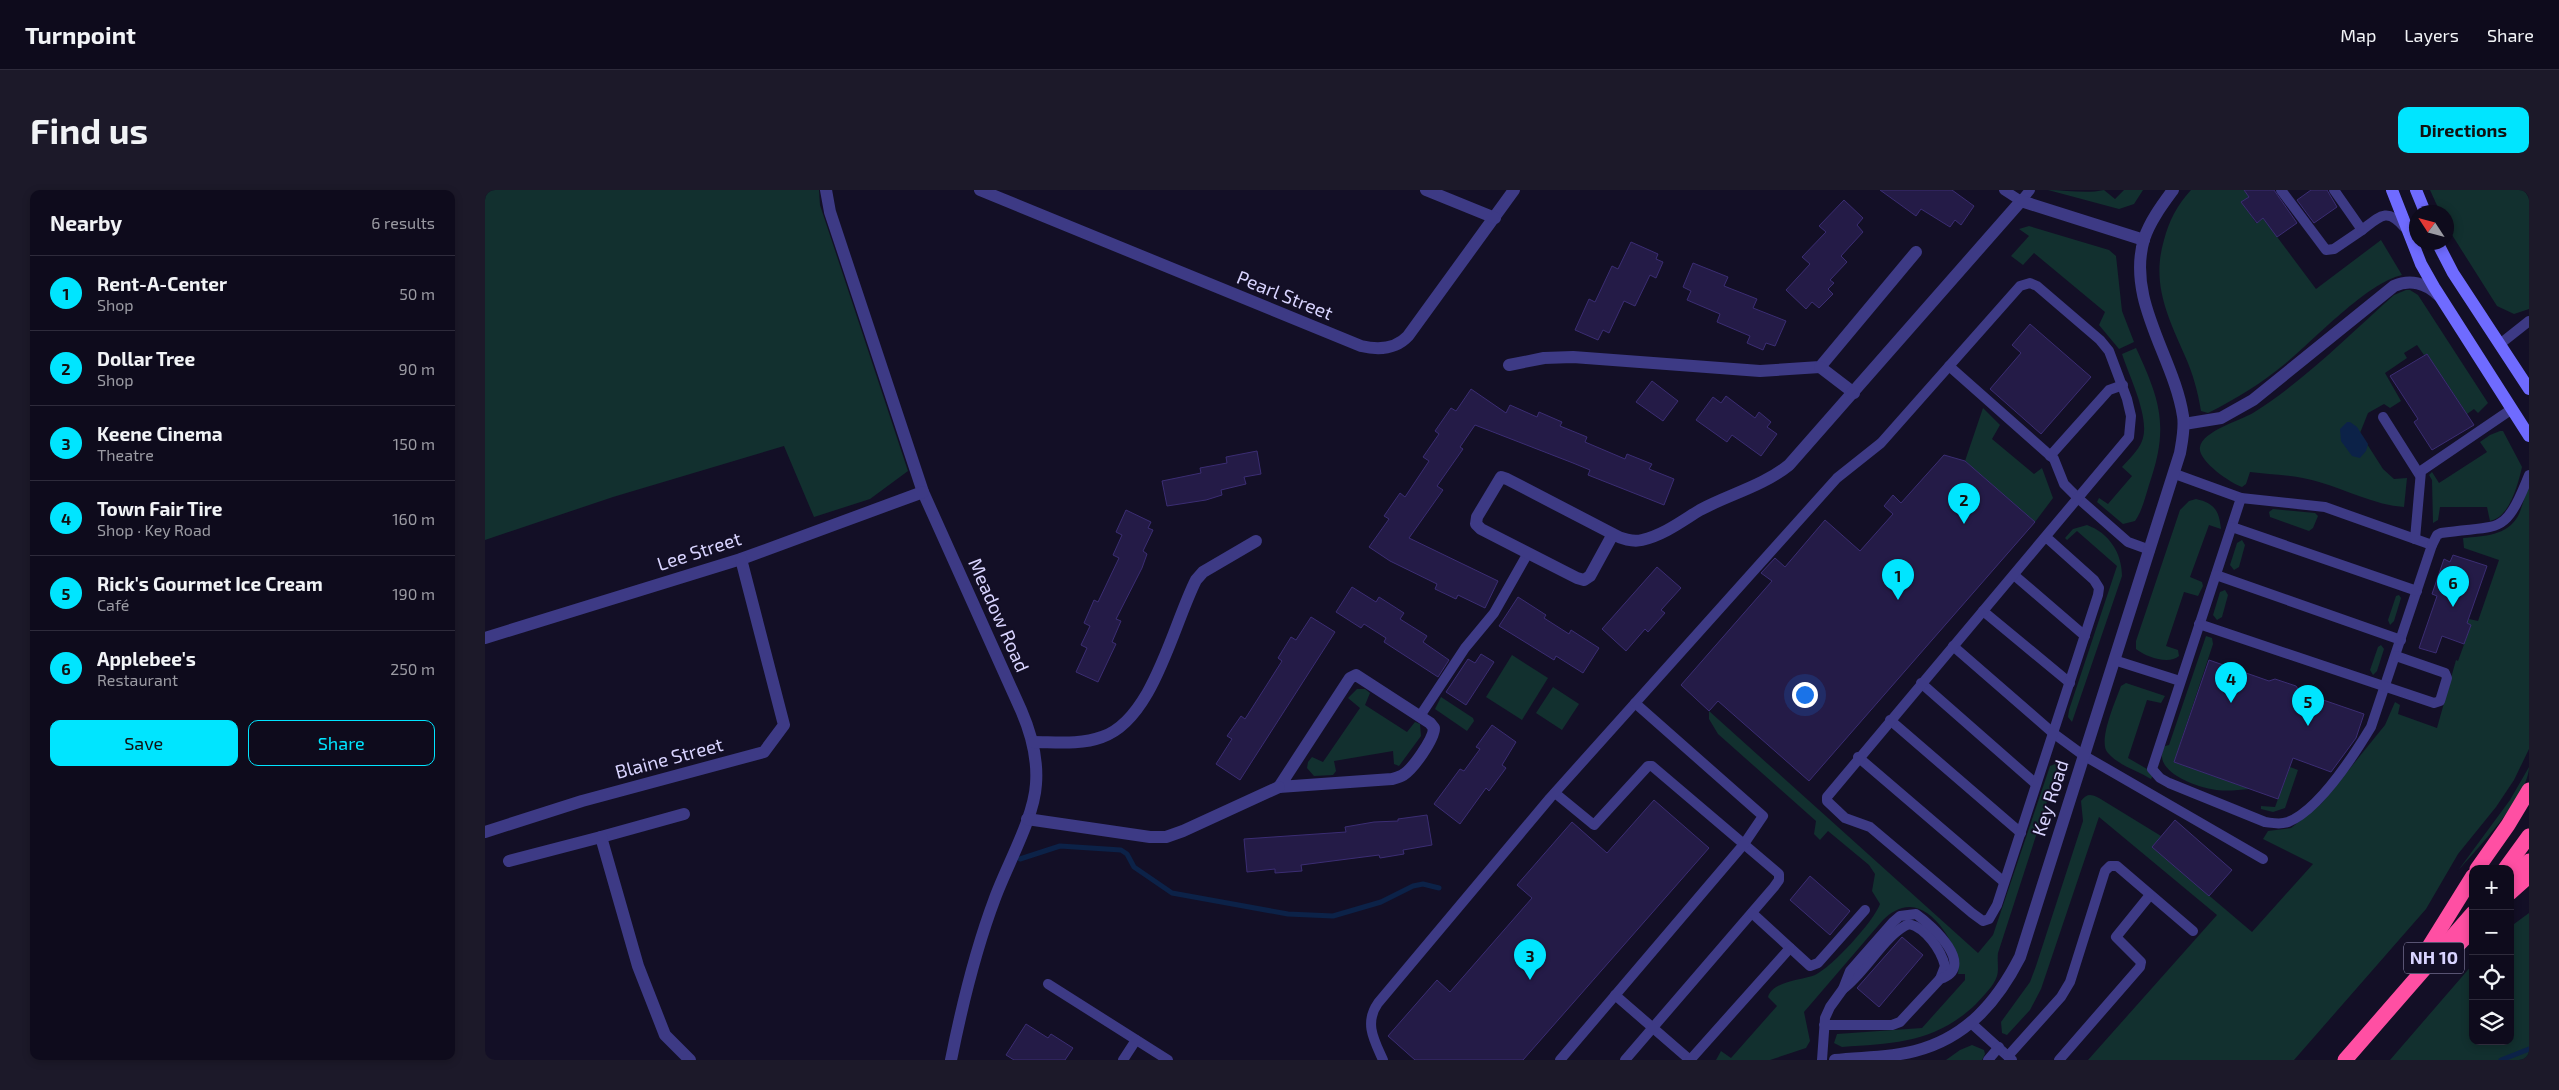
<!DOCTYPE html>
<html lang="en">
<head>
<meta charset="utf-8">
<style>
	body { margin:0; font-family:"Exo 2",sans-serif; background:#1c1929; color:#f1f3f6 }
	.controls { position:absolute; right:15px; bottom:15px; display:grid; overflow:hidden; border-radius:10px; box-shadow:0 2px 8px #0003 }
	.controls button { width:45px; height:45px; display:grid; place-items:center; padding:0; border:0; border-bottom:1px solid #2e2b3b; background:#0e0b1c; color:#f1f3f6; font:25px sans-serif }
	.compass { position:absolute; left:1924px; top:15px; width:45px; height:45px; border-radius:50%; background:#0e0b1c; box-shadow:0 2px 8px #0003; rotate:306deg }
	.you { position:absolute; left:1319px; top:504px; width:18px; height:18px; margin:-12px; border:4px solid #fff; border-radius:50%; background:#1a73e8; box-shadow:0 0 0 8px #1a73e833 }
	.badge { display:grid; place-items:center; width:32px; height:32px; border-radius:50%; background:#00e5ff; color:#111; font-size:16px; font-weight:700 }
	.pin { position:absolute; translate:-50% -41px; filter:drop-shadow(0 1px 2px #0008) }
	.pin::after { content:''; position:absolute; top:26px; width:18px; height:15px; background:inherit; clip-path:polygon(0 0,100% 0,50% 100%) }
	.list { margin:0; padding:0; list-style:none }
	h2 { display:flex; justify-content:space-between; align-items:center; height:65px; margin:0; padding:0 20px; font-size:21px }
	h2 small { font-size:16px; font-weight:400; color:#9b9ba3 }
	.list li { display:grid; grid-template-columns:32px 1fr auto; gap:15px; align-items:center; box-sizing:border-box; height:75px; padding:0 20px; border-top:1px solid #2e2b3b }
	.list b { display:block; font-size:19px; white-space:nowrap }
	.list p { margin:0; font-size:16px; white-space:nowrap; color:#9b9ba3 }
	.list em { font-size:16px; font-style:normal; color:#9b9ba3 }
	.actions { display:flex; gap:10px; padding:15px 20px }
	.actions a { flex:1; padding:11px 0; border:1px solid #00e5ff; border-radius:10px; text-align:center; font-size:18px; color:#00e5ff }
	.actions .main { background:#00e5ff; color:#111 }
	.icon { flex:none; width:28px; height:28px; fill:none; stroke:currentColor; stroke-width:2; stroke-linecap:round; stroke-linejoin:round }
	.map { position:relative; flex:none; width:2044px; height:870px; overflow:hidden; border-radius:10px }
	header { display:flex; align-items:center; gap:30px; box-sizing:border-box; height:70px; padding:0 25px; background:#0e0b1c; border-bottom:1px solid #2e2b3b }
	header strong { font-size:24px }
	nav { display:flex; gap:28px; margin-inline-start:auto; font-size:18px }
	.intro { display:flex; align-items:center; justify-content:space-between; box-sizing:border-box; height:120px; padding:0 30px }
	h1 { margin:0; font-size:35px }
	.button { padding:12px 22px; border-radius:10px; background:#00e5ff; color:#111; font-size:18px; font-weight:700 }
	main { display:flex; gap:30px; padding:0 30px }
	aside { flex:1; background:#0e0b1c; border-radius:10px; box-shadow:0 2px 8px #0003 }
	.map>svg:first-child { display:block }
	.green { fill:#12302f }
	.water { fill:#0c2248 }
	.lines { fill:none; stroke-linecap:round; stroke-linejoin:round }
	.stream { stroke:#0c2248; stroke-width:5 }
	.building { fill:#241b47; stroke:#3b2d73 }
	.lane { stroke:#3d3a85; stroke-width:10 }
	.street { stroke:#3d3a85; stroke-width:12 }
	.secondary { stroke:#6f6bff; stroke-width:12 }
	.highway { stroke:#ff4fa3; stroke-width:15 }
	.labels { text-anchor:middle; stroke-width:4; stroke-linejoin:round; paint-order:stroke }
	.shield { fill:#130f26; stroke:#9e99be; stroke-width:1 }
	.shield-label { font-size:18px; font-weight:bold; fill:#d9d4ff }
	.street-label { font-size:19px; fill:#d9d4ff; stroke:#130f26 }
</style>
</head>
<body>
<header>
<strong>Turnpoint</strong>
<nav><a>Map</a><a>Layers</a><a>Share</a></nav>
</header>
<div class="intro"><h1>Find us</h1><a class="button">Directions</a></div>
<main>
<aside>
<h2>Nearby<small>6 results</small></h2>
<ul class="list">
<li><span class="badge">1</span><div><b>Rent-A-Center</b><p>Shop</p></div><em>50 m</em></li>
<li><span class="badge">2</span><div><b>Dollar Tree</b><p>Shop</p></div><em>90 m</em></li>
<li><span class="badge">3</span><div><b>Keene Cinema</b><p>Theatre</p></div><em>150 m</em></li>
<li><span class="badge">4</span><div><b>Town Fair Tire</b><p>Shop · Key Road</p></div><em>160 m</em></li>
<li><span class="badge">5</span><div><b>Rick's Gourmet Ice Cream</b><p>Café</p></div><em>190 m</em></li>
<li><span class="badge">6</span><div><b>Applebee's</b><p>Restaurant</p></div><em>250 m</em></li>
</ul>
<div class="actions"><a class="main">Save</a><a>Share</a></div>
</aside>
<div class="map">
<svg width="2044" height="870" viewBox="0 0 2044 870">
	<rect width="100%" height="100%" fill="#130f26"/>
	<g class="green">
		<polygon points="0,0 334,0 335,15 423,281 385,309 329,327 299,256 128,307 0,350"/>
		<path d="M1563,0C1582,0 1601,4 1619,0L1630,9L1639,0H1658L1649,14L1634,19Z"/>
		<path d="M1706,0H1759L1764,7L1757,12L1771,33L1778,28L1831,99L1896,50L1917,85C1882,93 1830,149 1801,173C1777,193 1751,209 1723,223L1716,221C1713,202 1708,184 1700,166C1683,127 1666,94 1679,50C1684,31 1692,15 1706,0Z"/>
		<polygon points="1945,0 2039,0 2044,8 2044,119 2029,124 2012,116 1962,37 1962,22 1955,22"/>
		<polygon points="1544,36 1624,60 1631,66 1637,121 1649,152 1634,159 1614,135 1620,122 1549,63 1538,75 1526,66 1544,46 1534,39"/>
		<path d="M1921,100H1925L1933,105L2003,213L1993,223L1989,219L1982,224L1942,164L1939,165L1932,155L1919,163L1922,168L1900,183L1916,211L1905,218L1899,214L1883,223L1875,243L1898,279L1909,289L1922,288L1919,317C1890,315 1862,300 1834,292C1812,285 1788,285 1765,282L1761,294L1757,297C1745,293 1712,270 1715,257C1718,241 1754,231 1768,223C1819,191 1864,145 1909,105Z"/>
		<path d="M1651,158C1676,212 1684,237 1664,295C1660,308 1657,321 1650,331L1638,334L1612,312L1614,308L1623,314L1647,286L1637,277C1644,269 1653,261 1657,251C1666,229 1644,186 1637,164Z"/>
		<polygon points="1498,218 1515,235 1507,249 1549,284 1557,278 1568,308 1550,332 1480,271"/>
		<path d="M2015,241H2018L2037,277C2033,294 2025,327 2005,331L2002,317H1955L1953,330L1948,333L1947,290L1944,285L1947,282L1954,293L2002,262L1995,252L2005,245Z"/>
		<path d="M2044,296V559L2029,590L2011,617L1973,664L1941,719L1809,870H1603L1732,725L1614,627L1556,799L1545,820L1522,845L1517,843L1516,832L1545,792L1551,776L1598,631L1596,611C1602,603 1606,604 1614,608L1676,646L1667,657L1767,742L1828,674L1778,649L1783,641L1806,638L1836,614L1900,535L1910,512L1915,515L1913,524L1952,538L1971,470L1973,471L1986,435L1982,433L1984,429L1993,431L2014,370L1979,358L1978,348C1999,346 2022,346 2033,326C2038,316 2039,306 2044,296Z"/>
		<path d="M1711,309C1729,313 1734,320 1736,339L1724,335L1705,387L1717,392L1718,396L1713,406L1699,402L1681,456L1693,460L1694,466C1684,475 1661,467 1651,459V451L1695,320L1704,311Z"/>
		<polygon points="1788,319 1830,323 1833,326 1828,338 1824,341 1785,327 1784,322"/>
		<path d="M1602,335C1624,343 1637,363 1637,386L1587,532L1583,527L1584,520L1632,376L1592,341L1582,350L1580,348L1588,339Z"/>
		<polygon points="1757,350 1760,355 1754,377 1749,380 1745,375 1752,353"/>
		<polygon points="1740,400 1743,405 1737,427 1732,430 1728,425 1735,402"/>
		<polygon points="1914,405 1916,408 1909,431 1905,435 1903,430 1911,406"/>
		<path d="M1721,446L1727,448L1728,454L1689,572L1765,599C1752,600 1739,602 1726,599C1709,596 1665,580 1680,556L1684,555Z"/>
		<polygon points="1896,455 1899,459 1892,481 1888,485 1885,480 1893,457"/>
		<polygon points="1027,465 1063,488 1037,530 1001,507"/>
		<path d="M1641,493L1680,506L1676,513L1662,510L1643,568L1669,583L1666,589C1653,581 1633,575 1623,563C1612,552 1631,510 1636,496Z"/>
		<polygon points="1068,497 1094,514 1077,540 1051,523"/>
		<polygon points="872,499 880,499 885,503 880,515 922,542 930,532 935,534 936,546 914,576 909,574 908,561 849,571 851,581 848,585 829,586 822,578 823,572 827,567 838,572 875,518 863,508"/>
		<polygon points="956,507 988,528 989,531 982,541 950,519"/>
		<path d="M1224,521L1493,763L1508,745L1565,576L1570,574L1572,579L1571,584L1513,763C1512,771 1514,779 1512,786C1509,796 1498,806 1491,814C1450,853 1411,853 1357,857L1349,853L1352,844L1437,838L1480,790V784H1473C1477,761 1450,717 1425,717C1414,717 1405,723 1398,730L1319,822L1325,851L1321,858L1285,870H1231L1236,861L1246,868L1292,816L1283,807C1287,791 1318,790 1330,785C1347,777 1389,731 1395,714L1387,701L1390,684L1384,675L1343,641L1335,650L1329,644L1331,631L1233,544L1224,529Z"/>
		<polygon points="1805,577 1813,580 1800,618 1788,622 1776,619 1776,616 1790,617"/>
		<path d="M2044,577C2044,605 1991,660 1972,682L2025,610Z"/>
		<polygon points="2044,723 2044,870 1905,870 1988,774 1988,851 2025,851 2025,737"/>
		<polygon points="1487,855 1499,860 1500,864 1497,870 1461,870 1475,860"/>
	</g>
	<polygon class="water" points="1862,232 1865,232 1872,237 1883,254 1881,261 1875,268 1867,266 1856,251 1855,239"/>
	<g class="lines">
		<g class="stream">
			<polyline points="535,669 575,656 636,660 642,664 649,677 687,703 803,724 848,726 896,712 928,696 938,694 954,698"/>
			<polyline points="2016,870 2044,859"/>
		</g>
	</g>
	<g class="building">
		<polygon points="1395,0 1467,0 1489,16 1476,35 1470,30 1465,37 1436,19 1431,26"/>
		<polygon points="1759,0 1789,0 1812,33 1792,47 1778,28 1772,33 1756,12 1764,7"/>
		<polygon points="1826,0 1842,0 1852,17 1829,33 1812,10"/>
		<polygon points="1359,10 1378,28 1372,35 1378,42 1356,66 1362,72 1345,90 1349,93 1343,99 1348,104 1334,118 1327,112 1321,119 1301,100 1325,74 1317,67 1341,42 1334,36"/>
		<polygon points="1146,52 1173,64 1171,69 1178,72 1171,88 1165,85 1150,116 1139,111 1124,143 1118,140 1113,150 1090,140 1104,109 1110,112 1127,76 1133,79"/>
		<polygon points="1208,73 1243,87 1239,96 1272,109 1268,118 1301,131 1290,156 1281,153 1278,160 1262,153 1265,146 1232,132 1235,124 1202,110 1206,101 1198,97"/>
		<polygon points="1545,134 1606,187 1556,244 1505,199 1536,163 1527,155"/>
		<polygon points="1942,164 1989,235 1947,260 1929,232 1933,229 1905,186"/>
		<polygon points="1167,191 1193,211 1178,231 1151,212"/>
		<polygon points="986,199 1021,223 1025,215 1052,227 1054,222 1077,232 1075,236 1102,247 1100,252 1140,269 1142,264 1167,274 1164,279 1189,289 1179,315 1103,285 1105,280 1088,273 990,235 975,257 978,259 952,296 958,300 924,348 1013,391 1000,418 973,405 971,409 950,399 952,394 905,371 884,357 904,329 899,326 915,303 920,307 944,271 938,267 954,244 950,241 966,218 971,221"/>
		<polygon points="1241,206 1270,228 1274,222 1286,232 1282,237 1292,244 1276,266 1247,245 1242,252 1211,230 1228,207 1236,213"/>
		<polygon points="772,261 776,284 759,287 761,294 736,300 737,305 721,310 682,316 677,291 716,283 715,278 742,273 741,267"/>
		<polygon points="1459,265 1480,271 1550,332 1324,591 1233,511 1224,521 1196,495 1287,391 1276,383 1290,368 1300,377 1340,330 1375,361 1408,324 1399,316 1408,305 1416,313"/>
		<polygon points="641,320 666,332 663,338 668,340 658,361 662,364 657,378 631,429 636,431 627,452 631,454 613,492 591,482 602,458 596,455 605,436 599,433 609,410 613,412 634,368 628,365 637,345 631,342"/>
		<polygon points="1968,365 2002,376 1982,433 1986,435 1979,454 1957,446 1951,463 1934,458 1952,406 1947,404 1959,369 1965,372"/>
		<polygon points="1172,377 1196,398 1176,420 1180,423 1163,442 1160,439 1141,461 1117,439"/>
		<polygon points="867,397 891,412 894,407 919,423 915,429 942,446 938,452 964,470 953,487 899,452 901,448 879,434 876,438 851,422"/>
		<polygon points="1033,407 1061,425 1059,428 1084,444 1086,440 1114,458 1098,483 1071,466 1069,470 1014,436"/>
		<polygon points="826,427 850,442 755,590 731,574 747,549 742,546 756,526 760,529 797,471 793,468 806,447 811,450"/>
		<polygon points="996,464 1009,472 981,515 961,502 983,469 990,473"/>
		<polygon points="1724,470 1784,491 1790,489 1811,496 1815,502 1879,524 1871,548 1846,582 1808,568 1793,609 1689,572"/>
		<polygon points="1007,535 1031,552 1017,575 1021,578 1004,601 1001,598 975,634 949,614 975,579 979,581 995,559 991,557"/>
		<polygon points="1169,610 1224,658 1038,870 930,870 903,846 952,790 965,802 1047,708 1032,695 1087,632 1122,663"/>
		<polygon points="942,625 947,655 918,660 919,664 895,668 894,665 816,675 817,681 790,683 790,679 762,682 759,649 861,642 860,637 889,632 913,631 913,629"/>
		<polygon points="1690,630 1747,680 1724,706 1667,657"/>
		<polygon points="1325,686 1365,721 1345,745 1305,710"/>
		<polygon points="1417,747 1438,765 1394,817 1372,798"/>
		<polygon points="541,834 563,848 566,844 588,858 580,870 529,870 521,865"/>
	</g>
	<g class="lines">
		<g class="lane">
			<polyline points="1519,0 1536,11 1545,0"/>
			<polyline points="1796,0 1841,60 1849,59 1877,40 1849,0"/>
			<path d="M1877,40C1895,26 1902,17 1919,37"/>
			<polyline points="2015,154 2044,131"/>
			<polyline points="1464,176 1569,269 1579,294 1594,309 1643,352 1665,360"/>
			<polyline points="1898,227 1934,284"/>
			<polyline points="1565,266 1624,200 1638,195"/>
			<polyline points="1690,284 1756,308"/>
			<path d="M1756,308L1840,317L1947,355L1886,537C1869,565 1834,620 1803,632C1795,635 1788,633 1780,632L1684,593L1675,588L1667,579Z"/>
			<polyline points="1747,337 1932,401"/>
			<polyline points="1930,349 1936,281 2027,219"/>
			<path d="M1947,355L1952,345L1956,343C2016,334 2019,348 2044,285"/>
			<polyline points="1529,385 1600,446"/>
			<polyline points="1731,385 1916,450"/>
			<polyline points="1498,421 1585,493"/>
			<polyline points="1714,434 1949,513 1955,511 1962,488 1960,483 1911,466"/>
			<polyline points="1468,456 1568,543 1598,565 1778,669"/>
			<polyline points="1629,470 1695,491"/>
			<polyline points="1436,493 1551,594"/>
			<polyline points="935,526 980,458 1009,423 1043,363"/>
			<polyline points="1405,530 1536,643"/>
			<polyline points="1373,567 1519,692"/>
			<polyline points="1070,603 1109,635 1163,576 1167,576 1294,684 1294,690 1289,697 1140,870"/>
			<polyline points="1267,723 1325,776 1333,773 1380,720"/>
			<polyline points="563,794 683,870"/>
			<path d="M1358,799C1380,783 1402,742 1424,734C1441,738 1456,760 1460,776L1455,789"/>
			<polyline points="1130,805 1205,870"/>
			<polyline points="1486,833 1527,870"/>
			<polyline points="1523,866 1576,807 1585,792 1620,681 1625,676 1632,676 1708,741"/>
			<polyline points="638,870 651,850"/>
			<path d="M898,870C889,850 879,833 893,813L1065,608L1352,288L1396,253L1535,96L1545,93L1552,96L1615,150L1624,161L1642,209L1646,226L1644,247L1342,607V611L1360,628L1385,637L1487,723L1498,731L1504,729L1512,715L1613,405L1614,398L1609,390L1561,347"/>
			<polyline points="1075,870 1259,654 1278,626 1150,513"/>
			<polyline points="1205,870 1305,758"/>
			<path d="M1337,870L1340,828L1345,817L1358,799L1365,781L1408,732L1415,726L1431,724C1448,736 1492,777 1455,789L1415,832L1407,835H1339"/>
			<polyline points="1503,870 1514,857"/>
			<polyline points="1574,870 1655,777 1656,772 1631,747 1665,705"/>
		</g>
		<g class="street">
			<path d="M341,0L345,22L438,302L536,520C546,543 553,568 551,594C549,628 522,675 510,708C490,761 477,815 466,870"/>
			<path d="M495,0L876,156C893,160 910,160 923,146L1029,0"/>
			<polyline points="941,0 1010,28"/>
			<polyline points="1024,175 1059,168 1088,167 1275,181 1335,177 1431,62"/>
			<polyline points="1335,177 1369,203"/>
			<path d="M1699,234L1736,228L1768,210L1909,96C1925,89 1941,93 1953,105"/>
			<path d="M1128,344L1105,386L1099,390L1092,388L996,339L991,334L992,327L1016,287L1022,289L1128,344C1136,349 1148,352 1157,350C1179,345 1197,331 1215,320C1245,304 1278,296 1304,275L1536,11L1659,50"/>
			<polyline points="0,448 256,369 438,302"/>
			<path d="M871,485L945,533L949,538C949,549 928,579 918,585C915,587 910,588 907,589L794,597L865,488Z"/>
			<path d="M548,552C570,552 595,555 617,547C668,530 688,435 711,390L718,382L771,351"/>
			<polyline points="542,629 665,647 681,647 698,641 794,597"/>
			<polyline points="0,642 97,611 279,562 299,535 256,369"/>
			<polyline points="116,647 199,624"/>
			<polyline points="24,671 116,647 153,776 180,845 205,870"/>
			<path d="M1350,870C1376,867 1404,868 1430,861C1481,848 1512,812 1535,767L1695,263C1697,251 1700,238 1698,226C1689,167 1641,111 1659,49C1665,31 1677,15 1688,0"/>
		</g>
		<g class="secondary">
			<polyline points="1907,0 1936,74 1949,97 2044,246"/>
			<polyline points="1931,0 1940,22"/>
			<polyline points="1952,52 1968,83 2044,199"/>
		</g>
		<g class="highway">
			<polyline points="1992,679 2023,635 2044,600"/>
			<polyline points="2020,679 2044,646"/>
			<polyline points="2025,688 2044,671"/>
			<polyline points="2025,703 2044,686"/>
			<polyline points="1969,759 1988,740"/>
			<polyline points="1932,776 1988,686"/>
			<polyline points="1860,870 1988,723"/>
		</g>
	</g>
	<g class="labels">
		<rect class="shield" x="1919" y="752.5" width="60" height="31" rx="4"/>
		<g class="shield-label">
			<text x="1949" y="774">NH 10</text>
		</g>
		<g class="street-label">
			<text transform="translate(800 105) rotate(22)" y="7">Pearl Street</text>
			<text transform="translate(214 361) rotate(-18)" y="7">Lee Street</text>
			<text transform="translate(514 425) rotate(66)" y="7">Meadow Road</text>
			<text transform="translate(184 568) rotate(-15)" y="7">Blaine Street</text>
			<text transform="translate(1565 608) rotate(-72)" y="7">Key Road</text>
		</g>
	</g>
</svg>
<div class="controls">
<button>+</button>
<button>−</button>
<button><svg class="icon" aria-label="locate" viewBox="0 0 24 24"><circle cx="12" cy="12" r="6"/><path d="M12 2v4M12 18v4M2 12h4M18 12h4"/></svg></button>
<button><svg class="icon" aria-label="layers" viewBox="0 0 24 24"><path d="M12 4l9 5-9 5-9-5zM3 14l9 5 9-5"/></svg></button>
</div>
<svg class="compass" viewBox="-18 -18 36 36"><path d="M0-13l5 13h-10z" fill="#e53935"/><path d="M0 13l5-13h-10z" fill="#9b9ba3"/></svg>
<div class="you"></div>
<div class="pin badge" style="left:1413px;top:410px">1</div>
<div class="pin badge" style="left:1479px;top:334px">2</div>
<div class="pin badge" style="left:1045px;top:790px">3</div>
<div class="pin badge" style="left:1746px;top:513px">4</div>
<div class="pin badge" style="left:1823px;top:536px">5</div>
<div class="pin badge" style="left:1968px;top:417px">6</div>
</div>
</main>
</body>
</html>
